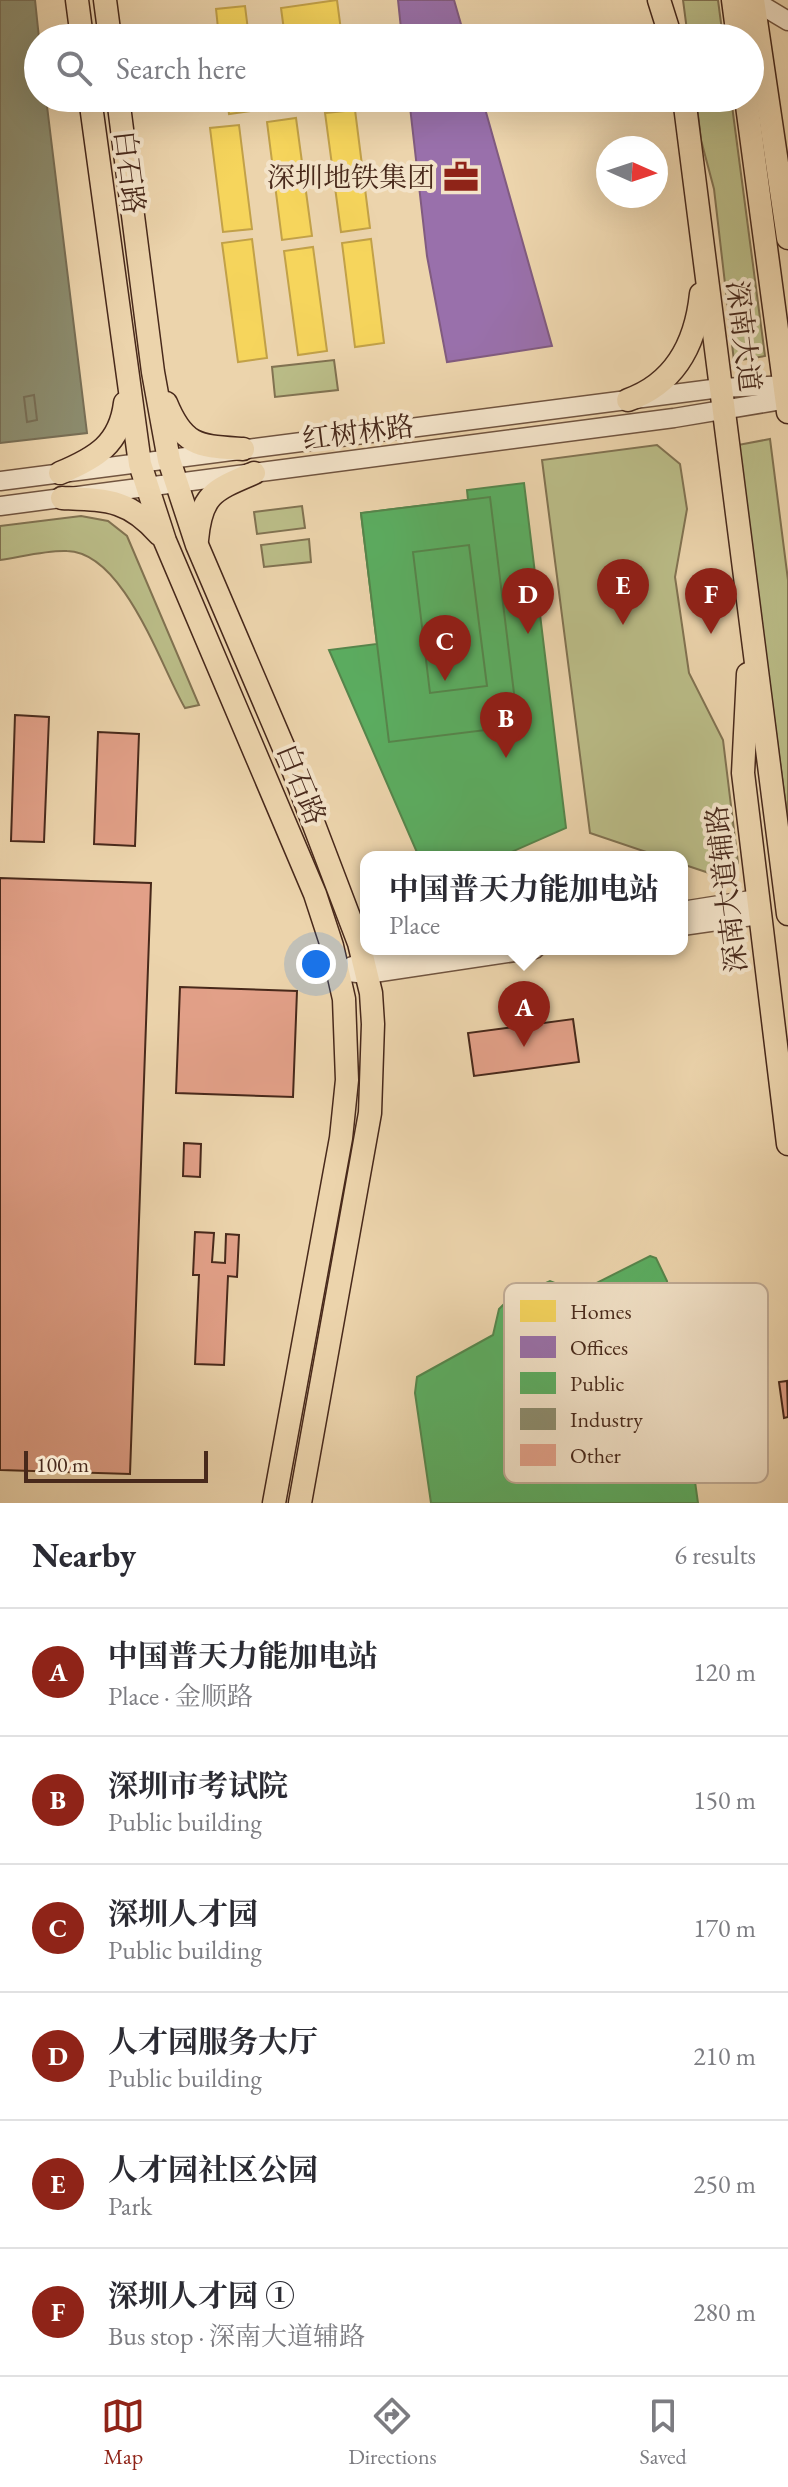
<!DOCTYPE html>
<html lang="en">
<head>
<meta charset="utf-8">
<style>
	body { margin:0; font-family:"EB Garamond","Noto Serif SC",serif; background:#f2f2f3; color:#2b2b33 }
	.compass { position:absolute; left:596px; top:136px; width:72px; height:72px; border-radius:50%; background:#fff; box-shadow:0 8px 32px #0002; rotate:93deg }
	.scale { position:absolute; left:24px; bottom:20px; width:184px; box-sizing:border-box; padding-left:8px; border:4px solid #48291b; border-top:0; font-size:22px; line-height:28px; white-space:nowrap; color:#48291b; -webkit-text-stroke:6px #f3e3c9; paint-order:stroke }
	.you { position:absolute; left:316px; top:964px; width:28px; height:28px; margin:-20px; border:6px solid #fff; border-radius:50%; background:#1a73e8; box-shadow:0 0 0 12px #1a73e833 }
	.badge { display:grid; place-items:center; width:52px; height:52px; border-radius:50%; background:#8f2418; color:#fff; font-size:26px; font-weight:700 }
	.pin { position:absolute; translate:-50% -66px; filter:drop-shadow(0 2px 4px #0008) }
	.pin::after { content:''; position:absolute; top:42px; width:28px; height:24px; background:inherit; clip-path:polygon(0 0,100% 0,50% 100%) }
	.popup { position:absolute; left:360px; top:851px; width:328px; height:104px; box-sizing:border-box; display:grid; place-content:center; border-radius:16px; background:#fff; filter:drop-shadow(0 2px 6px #0005); font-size:26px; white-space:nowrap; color:#7c7c81 }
	.popup b { font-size:30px; color:#2b2b33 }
	.popup::after { content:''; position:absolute; left:50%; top:100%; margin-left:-16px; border:16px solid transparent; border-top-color:#fff }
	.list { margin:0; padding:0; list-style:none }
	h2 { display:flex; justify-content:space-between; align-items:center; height:104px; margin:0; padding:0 32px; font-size:34px }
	h2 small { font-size:26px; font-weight:400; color:#7c7c81 }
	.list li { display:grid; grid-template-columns:52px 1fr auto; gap:24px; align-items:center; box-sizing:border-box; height:128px; padding:0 32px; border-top:2px solid #e1e1e2 }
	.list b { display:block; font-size:30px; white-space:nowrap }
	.list p { margin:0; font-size:26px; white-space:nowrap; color:#7c7c81 }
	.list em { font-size:26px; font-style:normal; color:#7c7c81 }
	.icon { flex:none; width:44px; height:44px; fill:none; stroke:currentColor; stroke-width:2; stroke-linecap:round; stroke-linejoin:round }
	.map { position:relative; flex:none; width:788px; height:1503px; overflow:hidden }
	.search { position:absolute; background:#fff; box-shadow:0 8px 32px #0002; left:24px; right:24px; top:24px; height:88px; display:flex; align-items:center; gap:20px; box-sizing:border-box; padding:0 28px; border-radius:44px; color:#7c7c81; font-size:30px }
	.sheet { height:872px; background:#fff }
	nav { display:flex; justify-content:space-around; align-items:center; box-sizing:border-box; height:112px; border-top:2px solid #e1e1e2; background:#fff; font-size:22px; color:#7c7c81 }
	nav a { display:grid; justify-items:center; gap:4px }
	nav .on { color:#8f2418 }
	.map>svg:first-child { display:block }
	.green { fill:#babc87; stroke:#817251; stroke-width:2 }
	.homes { fill:#f6d55c; stroke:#c2a148; stroke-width:2 }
	.offices { fill:#9970ab; stroke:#815b80; stroke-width:2 }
	.public { fill:#5aae61; stroke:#55864c; stroke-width:2; fill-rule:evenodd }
	.industry { fill:#8c8c6e; stroke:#786e55; stroke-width:2 }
	.building { fill:#e2a088; stroke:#48291b; stroke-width:2 }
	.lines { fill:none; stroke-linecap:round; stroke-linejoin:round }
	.minor-casing { stroke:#71543f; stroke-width:21 }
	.major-casing { stroke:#48291b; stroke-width:25 }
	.minor { stroke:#f3e3c9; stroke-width:18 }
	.major { stroke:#ecd4ac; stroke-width:22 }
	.labels { text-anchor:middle; stroke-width:8; stroke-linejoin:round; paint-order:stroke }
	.street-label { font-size:28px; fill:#48291b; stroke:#f3e3c9 }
	.poi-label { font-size:28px; fill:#48291b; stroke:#f3e3c9; text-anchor:end }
	.key { fill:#f3e3c9; stroke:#c0ab95; stroke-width:2 }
	.key-label { font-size:22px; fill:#48291b }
</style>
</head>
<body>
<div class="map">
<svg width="788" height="1503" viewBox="0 0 788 1503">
	<rect width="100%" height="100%" fill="#ecd4ac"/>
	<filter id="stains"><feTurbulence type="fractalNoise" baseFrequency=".0025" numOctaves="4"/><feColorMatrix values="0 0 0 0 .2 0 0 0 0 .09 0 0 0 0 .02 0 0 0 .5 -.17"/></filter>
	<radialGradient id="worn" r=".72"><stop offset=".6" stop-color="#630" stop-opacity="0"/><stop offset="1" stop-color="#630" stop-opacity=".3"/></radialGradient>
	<g class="green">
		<polygon points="683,0 718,0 723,38 688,38"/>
		<polygon points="696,98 731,98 765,356 734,361 714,189 701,140"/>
		<polygon points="334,360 338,390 275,397 272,367"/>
		<polygon points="770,439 788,580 788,823 738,445"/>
		<polygon points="657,445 680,464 687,509 675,577 689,673 723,740 738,863 727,879 682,864 682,857 661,857 590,833 542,460"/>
		<polygon points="302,506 305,528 257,534 254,512"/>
		<path d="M81,516L108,521L127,536L199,705L185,708C161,667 124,552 67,551C46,550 21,557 0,560V526Z"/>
		<polygon points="309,539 311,562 264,567 261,545"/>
	</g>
	<g class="homes">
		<polygon points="337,0 342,38 285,38 281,8"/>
		<polygon points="245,6 249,38 219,38 216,9"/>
		<polygon points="227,98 257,98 258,110 229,114"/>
		<polygon points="355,110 370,228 341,232 325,113"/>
		<polygon points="296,118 312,236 282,240 267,122"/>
		<polygon points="239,125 252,229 223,232 210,128"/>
		<polygon points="252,239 267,358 238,362 222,243"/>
		<polygon points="371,239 384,343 355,347 342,243"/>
		<polygon points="313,247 327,351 298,355 284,251"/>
	</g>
	<g class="offices">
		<polygon points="398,0 454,0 465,38 402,38"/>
		<polygon points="409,98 482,98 552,346 447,362 427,256"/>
	</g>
	<g class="public">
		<polygon points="524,483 566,828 500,857 419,857 329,650 377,644 361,513 468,500 467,490"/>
		<path d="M490,497L518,726L389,742L361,513ZM469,545L487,686L430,693L413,552Z"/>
		<polygon points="650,1256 656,1258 667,1281 698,1503 431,1503 415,1393 417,1377 493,1335 499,1309 508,1300 550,1281 560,1285 567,1298"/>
	</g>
	<g class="industry">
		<polygon points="0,0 35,0 39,38 38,98 46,98 87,433 0,443"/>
		<polygon points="34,395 37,420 27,422 24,397"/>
	</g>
	<g class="building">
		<polygon points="15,715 49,717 44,842 11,841"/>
		<polygon points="98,732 139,734 135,846 94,844"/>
		<polygon points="0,878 151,883 130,1474 0,1470"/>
		<polygon points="180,987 297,991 293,1097 176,1093"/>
		<polygon points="573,1019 579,1062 474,1076 468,1033"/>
		<polygon points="184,1143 201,1144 200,1177 183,1176"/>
		<polygon points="195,1232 214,1233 212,1262 225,1263 226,1234 239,1235 237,1277 228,1276 224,1365 195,1364 199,1275 193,1275"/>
		<polygon points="787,1381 788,1417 784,1418 779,1382"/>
	</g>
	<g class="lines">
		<g class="minor-casing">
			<g id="minor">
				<polyline points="753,0 788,21"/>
				<polyline points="0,481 720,388 788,385"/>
				<polyline points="0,506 674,418 788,399"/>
				<polyline points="682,911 757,899"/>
				<polyline points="682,926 759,915"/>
				<polyline points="352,966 444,949"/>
				<polyline points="338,971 367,974 535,949"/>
			</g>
		</g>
		<g class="major-casing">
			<g id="major">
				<polyline points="77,0 82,38"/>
				<polyline points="105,0 110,38"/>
				<polyline points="659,0 671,38"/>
				<polyline points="733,0 738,38"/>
				<polyline points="753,0 788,238"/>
				<polyline points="90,98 140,464 165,541 315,894 332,946 344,999 347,1080 341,1138 274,1503"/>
				<polyline points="118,98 153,372 169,460 197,545 292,767 359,943 371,993 373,1024 370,1113 300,1503"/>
				<polyline points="684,98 788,914"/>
				<polyline points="746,98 788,412"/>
				<path d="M628,400C676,383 696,342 701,294"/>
				<path d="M166,403C184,447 199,446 243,449"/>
				<path d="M60,473C96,458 120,444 125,403"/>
				<path d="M62,498C107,500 128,499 159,534"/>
				<path d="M197,540C201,494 214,490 254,473"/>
				<polyline points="748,674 743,773 788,1144"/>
			</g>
		</g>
		<use href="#minor" class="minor"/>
		<use href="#major" class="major"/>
	</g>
	<defs>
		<g id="office-bare" transform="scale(2.76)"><path d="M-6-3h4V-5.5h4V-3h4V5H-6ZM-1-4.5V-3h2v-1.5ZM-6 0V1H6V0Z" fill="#8f2418" stroke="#f3e3c9" stroke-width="2.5" paint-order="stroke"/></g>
	</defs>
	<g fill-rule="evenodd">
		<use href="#office-bare" x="461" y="177"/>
	</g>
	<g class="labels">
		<g class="street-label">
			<text transform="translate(130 172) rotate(83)" y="10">白石路</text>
			<text transform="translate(744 336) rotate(83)" y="10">深南大道</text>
			<text transform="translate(358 432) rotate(-7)" y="10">红树林路</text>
			<text transform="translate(302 784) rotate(68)" y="10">白石路</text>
			<text transform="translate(726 889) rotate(-97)" y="10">深南大道辅路</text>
		</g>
		<g class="poi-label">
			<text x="435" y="187">深圳地铁集团</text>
		</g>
	</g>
	<rect x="504" y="1283" width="264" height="200" rx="12" class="key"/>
	<rect x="520" y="1300" width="36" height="22" fill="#f6d55c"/>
	<rect x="520" y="1336" width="36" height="22" fill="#9970ab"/>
	<rect x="520" y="1372" width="36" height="22" fill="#5aae61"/>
	<rect x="520" y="1408" width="36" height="22" fill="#8c8c6e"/>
	<rect x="520" y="1444" width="36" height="22" fill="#e2a088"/>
	<g class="key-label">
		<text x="570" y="1319">Homes</text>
		<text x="570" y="1355">Offices</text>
		<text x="570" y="1391">Public</text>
		<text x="570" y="1427">Industry</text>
		<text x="570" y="1463">Other</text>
	</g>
	<rect width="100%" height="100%" filter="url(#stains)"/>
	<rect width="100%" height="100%" fill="url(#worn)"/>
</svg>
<svg class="compass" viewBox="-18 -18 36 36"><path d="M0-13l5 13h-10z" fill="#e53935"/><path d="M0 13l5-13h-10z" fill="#7c7c81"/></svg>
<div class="scale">100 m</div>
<div class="you"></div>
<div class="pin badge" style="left:524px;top:1047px">A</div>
<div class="popup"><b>中国普天力能加电站</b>Place</div>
<div class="pin badge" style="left:506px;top:758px">B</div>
<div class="pin badge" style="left:445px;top:681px">C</div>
<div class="pin badge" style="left:528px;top:634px">D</div>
<div class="pin badge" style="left:623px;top:625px">E</div>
<div class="pin badge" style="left:711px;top:634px">F</div>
<div class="search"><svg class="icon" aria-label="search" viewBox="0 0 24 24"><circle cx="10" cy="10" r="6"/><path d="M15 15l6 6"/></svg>Search here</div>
</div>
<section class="sheet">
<h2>Nearby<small>6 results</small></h2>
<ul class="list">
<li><span class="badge">A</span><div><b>中国普天力能加电站</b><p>Place · 金顺路</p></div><em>120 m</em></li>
<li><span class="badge">B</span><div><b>深圳市考试院</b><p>Public building</p></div><em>150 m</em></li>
<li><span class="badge">C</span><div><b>深圳人才园</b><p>Public building</p></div><em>170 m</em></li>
<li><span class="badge">D</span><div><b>人才园服务大厅</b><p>Public building</p></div><em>210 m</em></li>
<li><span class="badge">E</span><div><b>人才园社区公园</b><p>Park</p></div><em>250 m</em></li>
<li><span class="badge">F</span><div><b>深圳人才园 ①</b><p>Bus stop · 深南大道辅路</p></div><em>280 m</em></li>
</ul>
</section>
<nav>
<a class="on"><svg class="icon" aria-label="map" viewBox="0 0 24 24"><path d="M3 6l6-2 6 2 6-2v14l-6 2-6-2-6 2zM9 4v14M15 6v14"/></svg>Map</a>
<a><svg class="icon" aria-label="directions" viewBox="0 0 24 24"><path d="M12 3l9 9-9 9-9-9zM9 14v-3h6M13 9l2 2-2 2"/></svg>Directions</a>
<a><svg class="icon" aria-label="saved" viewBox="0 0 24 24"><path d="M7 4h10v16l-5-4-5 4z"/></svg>Saved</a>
</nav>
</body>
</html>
